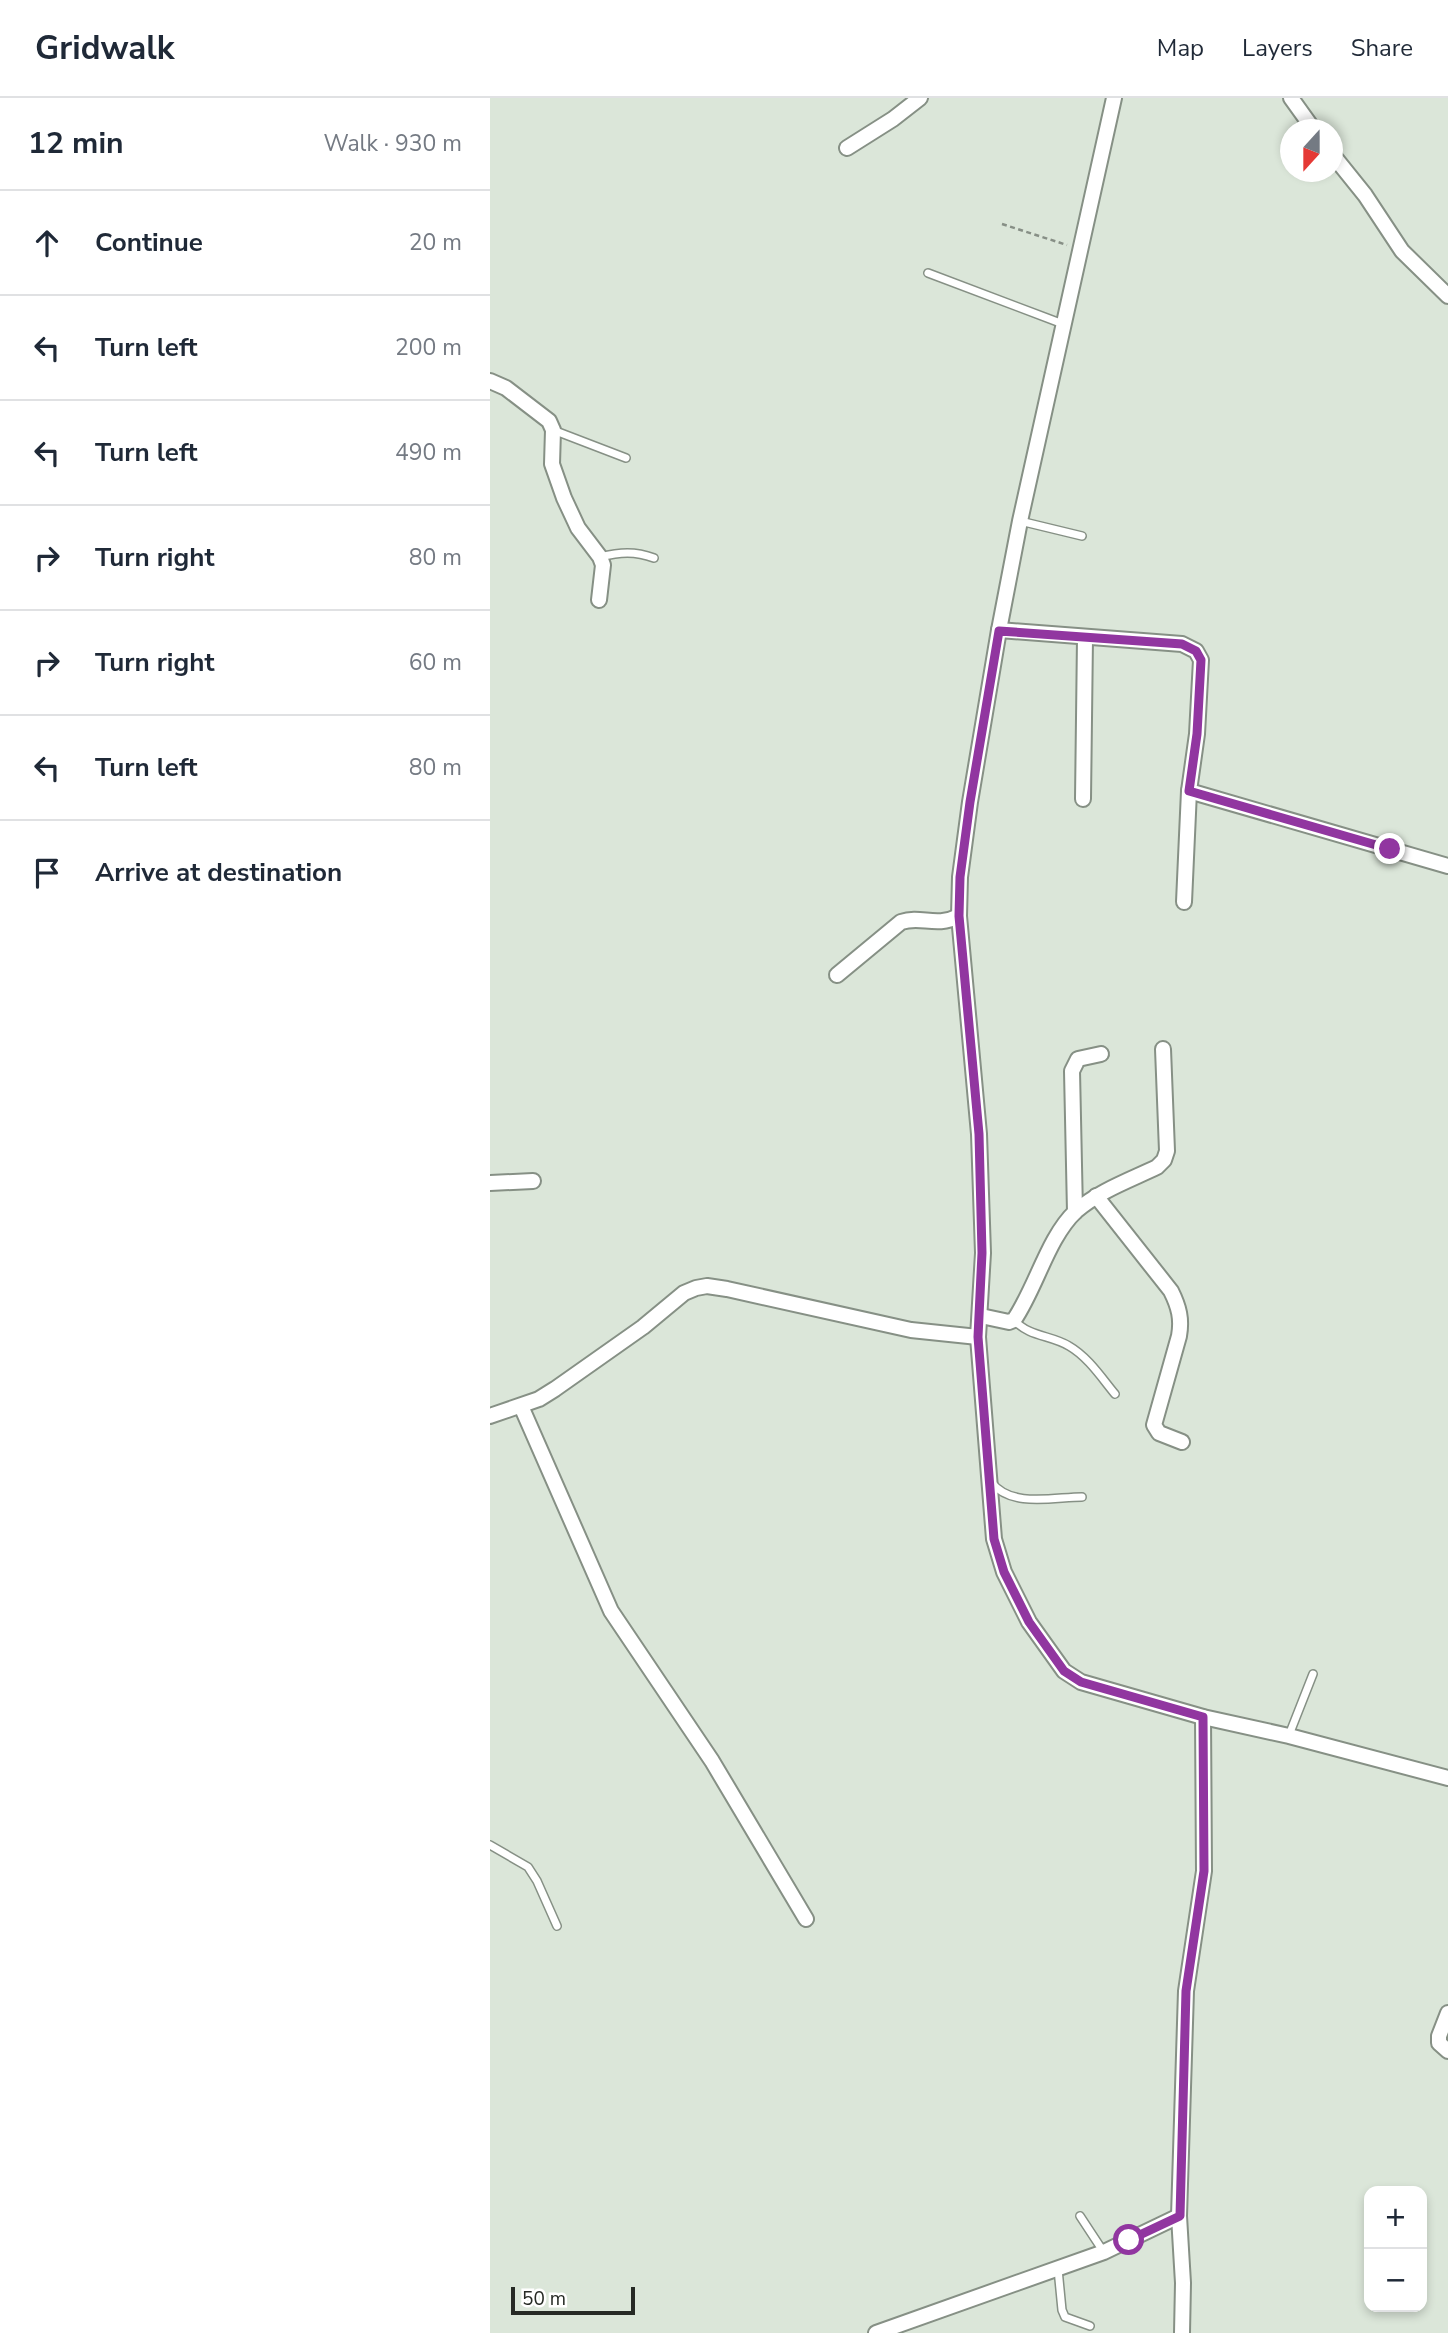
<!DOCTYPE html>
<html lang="en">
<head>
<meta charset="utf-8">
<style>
	body { margin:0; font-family:"Nunito Sans",sans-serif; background:#f2f2f3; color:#1f2937 }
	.controls { position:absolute; right:21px; bottom:21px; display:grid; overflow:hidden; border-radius:14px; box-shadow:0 4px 10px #0003 }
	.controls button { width:63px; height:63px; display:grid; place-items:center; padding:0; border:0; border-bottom:2px solid #e0e1e3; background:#fff; color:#1f2937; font:35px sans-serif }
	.compass { position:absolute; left:790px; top:21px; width:63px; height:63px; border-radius:50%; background:#fff; box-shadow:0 4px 10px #0003; rotate:201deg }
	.scale { position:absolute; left:21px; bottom:18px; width:124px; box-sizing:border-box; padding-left:7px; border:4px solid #262a25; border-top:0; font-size:19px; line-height:24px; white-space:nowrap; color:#262a25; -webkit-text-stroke:5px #fff; paint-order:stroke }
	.stop { position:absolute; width:21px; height:21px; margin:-16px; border:5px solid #9136a0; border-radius:50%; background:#fff }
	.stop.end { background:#9136a0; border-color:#fff; box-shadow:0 2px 7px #0008 }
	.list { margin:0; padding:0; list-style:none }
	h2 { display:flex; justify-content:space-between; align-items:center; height:91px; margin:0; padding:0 28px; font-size:30px }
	h2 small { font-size:23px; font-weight:400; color:#747a83 }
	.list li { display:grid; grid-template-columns:46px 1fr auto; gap:21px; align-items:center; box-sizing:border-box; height:105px; padding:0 28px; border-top:2px solid #e0e1e3 }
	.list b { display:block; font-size:26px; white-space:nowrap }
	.list em { font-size:23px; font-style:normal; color:#747a83 }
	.icon { flex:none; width:38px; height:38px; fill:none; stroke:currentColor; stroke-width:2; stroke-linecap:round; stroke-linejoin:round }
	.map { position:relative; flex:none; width:958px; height:2235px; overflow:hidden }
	header { display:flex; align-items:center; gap:42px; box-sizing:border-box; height:98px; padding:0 35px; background:#fff; border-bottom:2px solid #e0e1e3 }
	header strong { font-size:33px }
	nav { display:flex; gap:38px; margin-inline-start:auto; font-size:24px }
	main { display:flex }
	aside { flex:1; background:#fff }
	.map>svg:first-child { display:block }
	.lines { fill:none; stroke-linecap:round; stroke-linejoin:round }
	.lane-casing { stroke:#869085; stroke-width:10 }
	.street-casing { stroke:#869085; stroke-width:18 }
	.path { stroke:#878f86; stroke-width:2.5; stroke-dasharray:5 3.5; stroke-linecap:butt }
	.lane { stroke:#fff; stroke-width:7 }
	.street { stroke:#fff; stroke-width:14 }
	.route { stroke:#9136a0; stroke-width:9 }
</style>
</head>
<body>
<header>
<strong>Gridwalk</strong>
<nav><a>Map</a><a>Layers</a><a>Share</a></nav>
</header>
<main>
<aside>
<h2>12 min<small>Walk · 930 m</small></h2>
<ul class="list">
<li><svg class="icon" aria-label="ahead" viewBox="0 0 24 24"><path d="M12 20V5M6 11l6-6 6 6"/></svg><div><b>Continue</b></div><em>20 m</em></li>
<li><svg class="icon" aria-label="left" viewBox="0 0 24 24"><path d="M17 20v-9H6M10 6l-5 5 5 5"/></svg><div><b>Turn left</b></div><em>200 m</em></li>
<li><svg class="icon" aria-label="left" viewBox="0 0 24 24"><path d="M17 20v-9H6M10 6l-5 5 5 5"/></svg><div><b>Turn left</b></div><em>490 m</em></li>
<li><svg class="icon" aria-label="right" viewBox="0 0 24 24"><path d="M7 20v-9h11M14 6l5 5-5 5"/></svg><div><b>Turn right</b></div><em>80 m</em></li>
<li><svg class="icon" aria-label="right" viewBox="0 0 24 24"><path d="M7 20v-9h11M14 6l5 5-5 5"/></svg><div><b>Turn right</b></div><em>60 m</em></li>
<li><svg class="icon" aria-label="left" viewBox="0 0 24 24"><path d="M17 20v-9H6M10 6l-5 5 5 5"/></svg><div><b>Turn left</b></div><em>80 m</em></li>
<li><svg class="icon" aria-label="arrive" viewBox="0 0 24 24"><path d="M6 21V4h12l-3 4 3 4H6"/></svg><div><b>Arrive at destination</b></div></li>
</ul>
</aside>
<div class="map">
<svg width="958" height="2235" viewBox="0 0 958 2235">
	<rect width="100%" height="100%" fill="#dbe6d9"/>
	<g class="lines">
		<g class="lane-casing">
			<g id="lane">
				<polyline points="438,175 573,226"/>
				<polyline points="63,332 136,360"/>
				<polyline points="530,423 592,438"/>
				<path d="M110,459C130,454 145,453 164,460"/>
				<path d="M524,1222C539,1239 561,1237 579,1248C598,1259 611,1279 625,1296"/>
				<path d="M502,1385C522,1410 565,1399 592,1399"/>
				<polyline points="799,1637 823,1576"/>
				<polyline points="0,1747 38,1769 47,1783 67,1828"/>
				<polyline points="590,2118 613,2153"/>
				<polyline points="568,2171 572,2212 575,2219 600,2228"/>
			</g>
		</g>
		<g class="street-casing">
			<g id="street">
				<polyline points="624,0 530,423 509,532 480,704 470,779 469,818 489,1036 493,1155 488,1239 504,1441 514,1474 539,1524 574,1573 591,1584 713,1619 799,1638 958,1680"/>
				<polyline points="801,0 824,32"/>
				<polyline points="357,50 403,21 430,0"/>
				<polyline points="842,56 875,97 912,153 958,198"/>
				<polyline points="0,283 16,290 59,323 63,332 62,366 74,400 88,430 110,459 113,467 109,502"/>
				<polyline points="509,532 692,546 706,553 711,562 707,636 699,693 958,768"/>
				<polyline points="593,701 595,540"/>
				<polyline points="694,804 699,693"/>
				<path d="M347,877L411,824C432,817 445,830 469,818"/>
				<polyline points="0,1085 43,1083"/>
				<path d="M606,1098L681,1193C689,1209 692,1221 689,1238L664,1327L669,1335L692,1344"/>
				<polyline points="585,1114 582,973 588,961 611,956"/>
				<path d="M491,1218L519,1224L524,1222C546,1190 558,1139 586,1113C609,1093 640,1082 667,1069L674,1062L677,1053L673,951"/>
				<polyline points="31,1308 121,1513 222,1663 316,1821"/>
				<polyline points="0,1318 49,1301 65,1291 153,1229 194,1195 206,1190 217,1188 237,1191 421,1232 488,1239"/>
				<polyline points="958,1915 949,1938 949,1945 958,1953"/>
				<polyline points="386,2235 614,2154 689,2118"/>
				<polyline points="692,2235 693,2185 689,2118 696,1893 714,1773 713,1619"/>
			</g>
		</g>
		<polyline class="path" points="512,126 577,147"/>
		<use href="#lane" class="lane"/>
		<use href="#street" class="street"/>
	</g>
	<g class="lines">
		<polyline class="route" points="639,2142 690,2118 696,1893 714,1773 713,1619 591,1584 574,1573 539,1524 514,1474 504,1441 488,1239 492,1155 489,1036 469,818 470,779 480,704 509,533 692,546 706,553 711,562 707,636 699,693 900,751"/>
	</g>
</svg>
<div class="controls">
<button>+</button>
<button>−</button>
</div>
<svg class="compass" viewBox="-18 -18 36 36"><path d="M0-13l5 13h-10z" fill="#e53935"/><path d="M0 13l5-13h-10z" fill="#747a83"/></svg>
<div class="scale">50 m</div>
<div class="stop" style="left:639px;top:2142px"></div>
<div class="stop end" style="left:900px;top:751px"></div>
</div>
</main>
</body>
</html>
